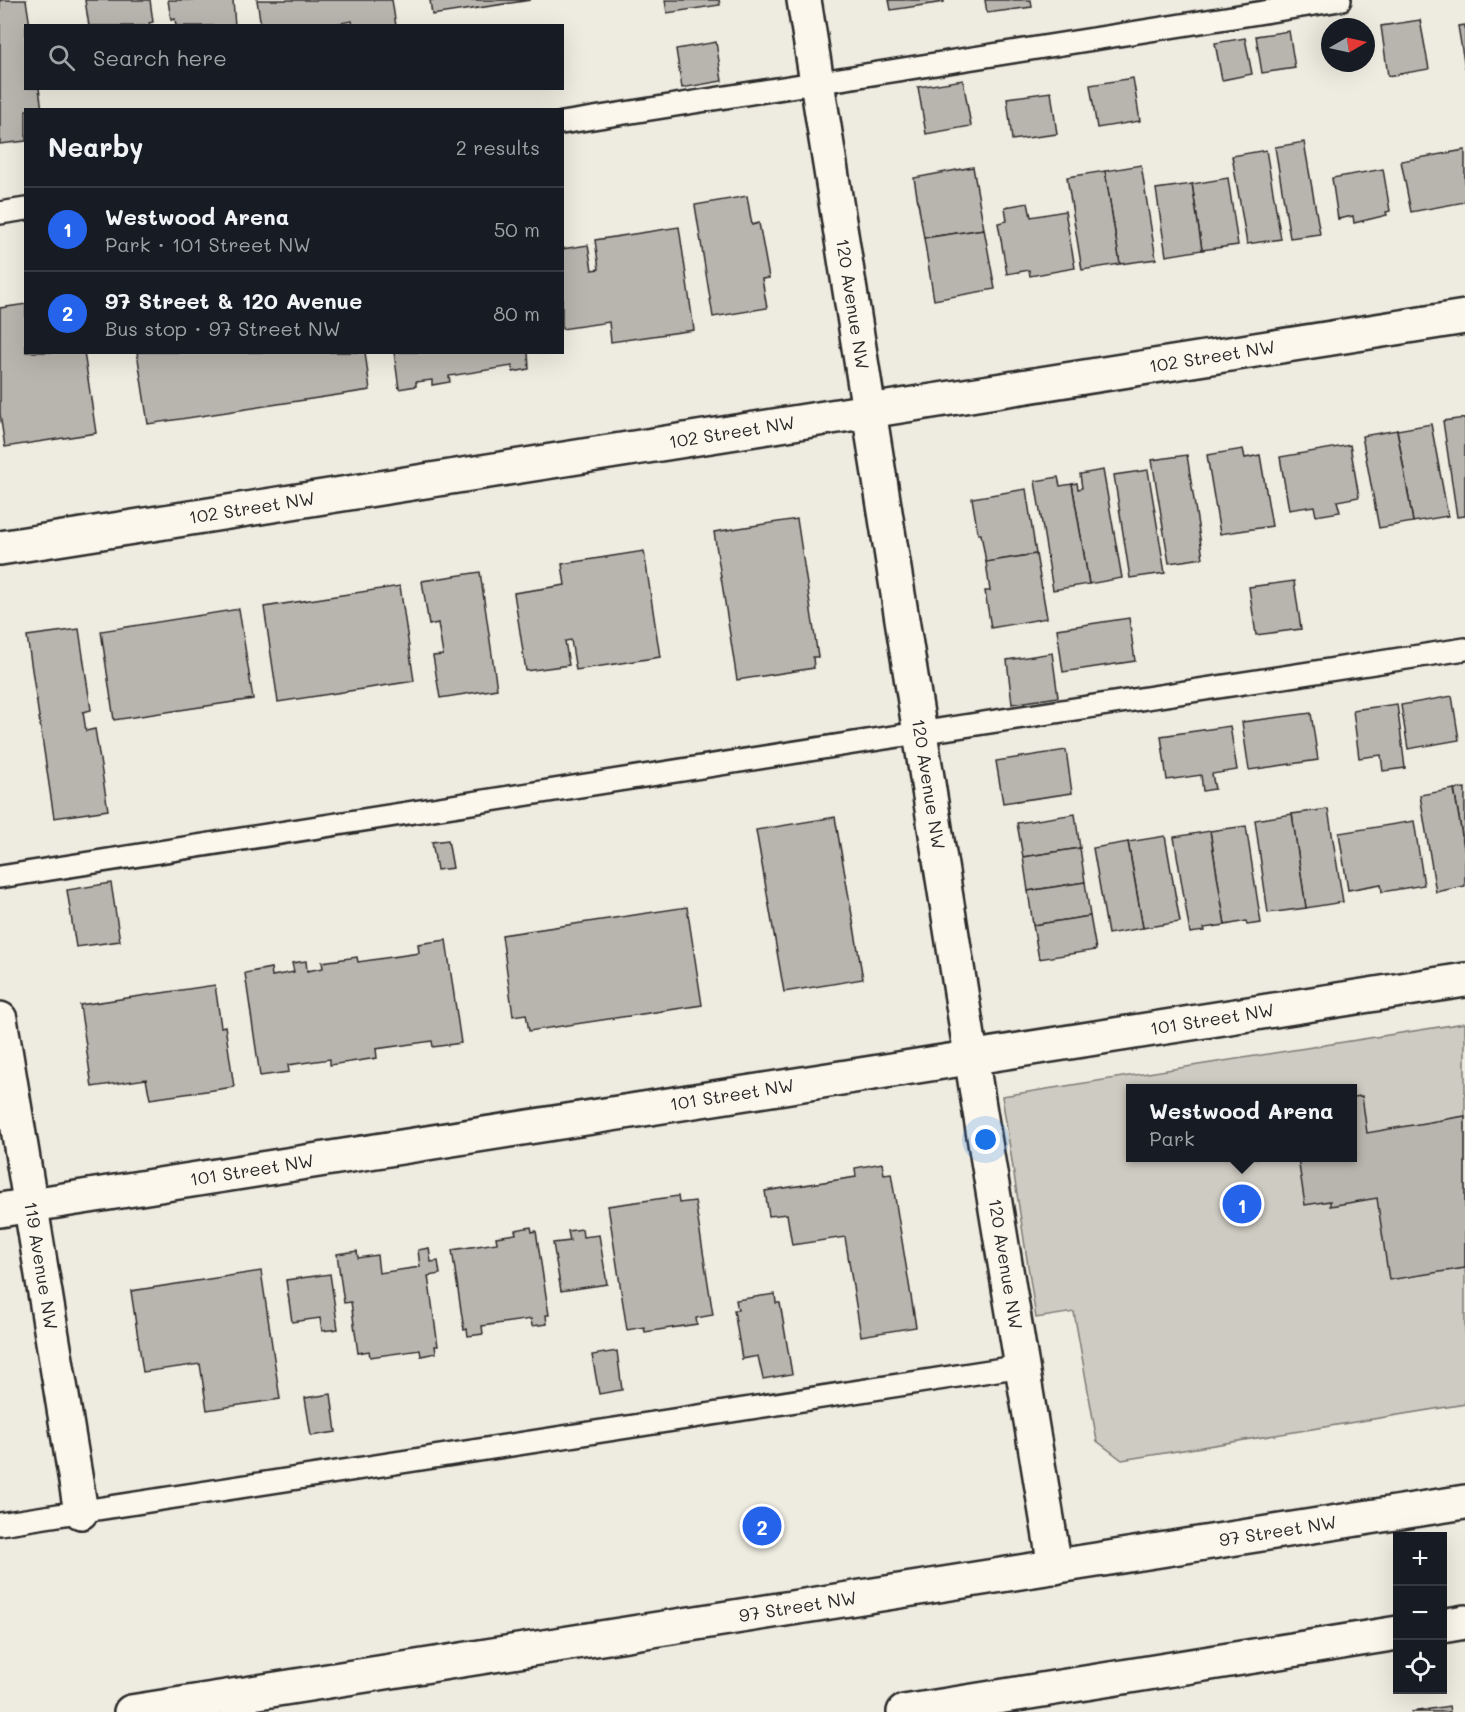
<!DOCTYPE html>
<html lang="en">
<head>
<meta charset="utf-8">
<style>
	body { margin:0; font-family:Mali,sans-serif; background:#20242c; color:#f1f3f6 }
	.controls { position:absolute; right:18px; bottom:18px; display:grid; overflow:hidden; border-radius:0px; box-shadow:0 6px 24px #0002 }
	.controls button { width:54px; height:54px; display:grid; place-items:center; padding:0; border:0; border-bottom:2px solid #363941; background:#171b24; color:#f1f3f6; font:30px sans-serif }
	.compass { position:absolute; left:1321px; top:18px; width:54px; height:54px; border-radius:50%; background:#171b24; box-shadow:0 6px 24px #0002; rotate:81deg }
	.you { position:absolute; left:986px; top:1140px; width:21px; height:21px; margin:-15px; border:4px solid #fff; border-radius:50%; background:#1a73e8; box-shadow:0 0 0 9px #1a73e833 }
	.badge { display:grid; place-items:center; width:39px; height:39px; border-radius:50%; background:#2563eb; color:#fff; font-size:20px; font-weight:700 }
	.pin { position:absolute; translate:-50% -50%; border:3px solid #fff; box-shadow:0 2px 6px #0006 }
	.popup { position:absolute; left:1126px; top:1084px; width:231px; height:78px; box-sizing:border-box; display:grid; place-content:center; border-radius:0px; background:#171b24; filter:drop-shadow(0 2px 4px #0005); font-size:20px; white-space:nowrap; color:#9ea1a6 }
	.popup b { font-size:22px; color:#f1f3f6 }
	.popup::after { content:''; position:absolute; left:50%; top:100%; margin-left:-12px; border:12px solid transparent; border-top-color:#171b24 }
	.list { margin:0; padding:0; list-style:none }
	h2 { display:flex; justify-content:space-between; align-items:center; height:78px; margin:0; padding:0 24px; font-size:26px }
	h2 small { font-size:20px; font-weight:400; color:#9ea1a6 }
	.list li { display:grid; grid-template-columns:39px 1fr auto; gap:18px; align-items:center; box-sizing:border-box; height:84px; padding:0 24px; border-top:2px solid #363941 }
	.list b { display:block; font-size:22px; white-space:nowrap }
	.list p { margin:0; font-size:20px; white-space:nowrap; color:#9ea1a6 }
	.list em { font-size:20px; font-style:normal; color:#9ea1a6 }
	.icon { flex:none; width:33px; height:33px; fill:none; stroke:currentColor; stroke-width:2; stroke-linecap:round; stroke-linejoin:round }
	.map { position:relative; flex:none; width:1465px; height:1712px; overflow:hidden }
	.search { position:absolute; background:#171b24; box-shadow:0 6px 24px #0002; left:24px; top:24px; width:540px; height:66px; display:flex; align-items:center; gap:15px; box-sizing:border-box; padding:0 21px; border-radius:0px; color:#9ea1a6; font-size:22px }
	.panel { position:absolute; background:#171b24; box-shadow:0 6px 24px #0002; left:24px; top:108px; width:540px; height:246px; border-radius:0px }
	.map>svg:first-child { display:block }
	.green { fill:#cecbc2; stroke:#7c7b76; stroke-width:1.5; fill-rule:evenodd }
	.building { fill:#b8b5ae; stroke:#2b2b2b; stroke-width:1.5 }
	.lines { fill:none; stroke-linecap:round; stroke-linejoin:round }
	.service-casing { stroke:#2b2b2b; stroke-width:26 }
	.minor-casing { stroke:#2b2b2b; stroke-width:38 }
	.secondary-casing { stroke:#2b2b2b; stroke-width:38 }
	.service { stroke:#fbf7ec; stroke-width:21 }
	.minor { stroke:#fbf7ec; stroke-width:33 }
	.secondary { stroke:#fbf7ec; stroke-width:33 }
	.labels { text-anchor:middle; stroke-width:5; stroke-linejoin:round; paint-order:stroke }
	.street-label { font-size:18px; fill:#2b2b2b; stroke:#fbf7ec }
</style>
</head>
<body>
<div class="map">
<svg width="1465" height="1712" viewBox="0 0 1465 1712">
	<rect width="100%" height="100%" fill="#eeebe0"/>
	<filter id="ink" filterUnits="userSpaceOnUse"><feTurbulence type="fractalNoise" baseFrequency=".0167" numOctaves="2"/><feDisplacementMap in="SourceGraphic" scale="12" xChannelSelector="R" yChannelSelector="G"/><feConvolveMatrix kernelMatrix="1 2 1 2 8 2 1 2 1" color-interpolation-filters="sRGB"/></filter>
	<g filter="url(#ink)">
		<path class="green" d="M1465,1023V1404L1122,1460L1097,1441L1074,1312L1036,1318L1002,1096ZM1131,1088H1353V1158H1131Z"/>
		<g class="building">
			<polygon points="0,0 26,0 30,26 26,26 26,88 39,88 42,110 26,110 26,141 0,144"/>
			<polygon points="85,0 150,0 153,22 149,23 150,26 89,26"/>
			<polygon points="168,0 233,0 235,26 176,26 175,19 171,20"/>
			<polygon points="257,0 392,0 396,26 353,26 352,21 324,26 261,26"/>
			<polygon points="430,0 531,0 432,15"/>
			<polygon points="665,0 719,0 720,5 667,13"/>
			<polygon points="889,0 944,0 944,2 891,10"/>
			<polygon points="985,0 1031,0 1032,7 987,13"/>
			<polygon points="1420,20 1429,69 1388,76 1381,26"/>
			<polygon points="1465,25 1465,68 1458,26"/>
			<polygon points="1289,31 1295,68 1262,73 1256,36"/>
			<polygon points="1245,38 1252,74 1222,80 1215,43"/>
			<polygon points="716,42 722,81 682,88 676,49"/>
			<polygon points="1133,78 1140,121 1097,128 1090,85"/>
			<polygon points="963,80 971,126 926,134 918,87"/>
			<polygon points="1051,92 1057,134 1012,140 1007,98"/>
			<polygon points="1304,142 1320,234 1290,238 1275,147"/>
			<polygon points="1266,150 1281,239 1247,244 1232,156"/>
			<polygon points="1465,150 1465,202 1411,212 1401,161"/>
			<polygon points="1141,165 1156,259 1120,264 1105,171"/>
			<polygon points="973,167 984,229 924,238 914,178"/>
			<polygon points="1383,169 1390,211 1386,212 1387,215 1354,223 1353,216 1338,219 1332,178"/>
			<polygon points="1105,171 1120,264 1082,270 1067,177"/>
			<polygon points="1228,178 1238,245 1202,250 1192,184"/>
			<polygon points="1192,184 1202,250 1166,256 1156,189"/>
			<polygon points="747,196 752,225 759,223 769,278 762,279 767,308 713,317 695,205"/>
			<polygon points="1028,203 1031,217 1065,211 1075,268 1030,276 1029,270 1007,274 998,223 1007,221 1005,207"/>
			<polygon points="679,227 694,330 611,342 609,322 562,329 562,249 588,245 592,270 599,269 595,240"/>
			<polygon points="984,229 995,289 934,300 924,238"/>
			<polygon points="26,304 26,352 84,352 96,433 5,447 0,414 0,308"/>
			<polygon points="137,352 365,352 370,390 148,424"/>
			<polygon points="394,352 528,352 529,369 513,372 512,366 449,376 450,382 432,385 432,380 416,382 416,386 399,389"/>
			<polygon points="1465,418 1465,516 1457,517 1443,421"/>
			<polygon points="1431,424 1448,516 1413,522 1397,430"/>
			<polygon points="1397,430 1413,522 1379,528 1362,436"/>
			<polygon points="1350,445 1359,497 1337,501 1340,512 1316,516 1314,506 1289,510 1280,457"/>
			<polygon points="1243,449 1245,458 1260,455 1272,526 1220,534 1207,455"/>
			<polygon points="1187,455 1203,558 1169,563 1152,460"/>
			<polygon points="1103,470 1122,578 1089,584 1072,484 1077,483 1078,489 1082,488 1080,474"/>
			<polygon points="1148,470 1165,573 1130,578 1114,475"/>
			<polygon points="1058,477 1060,486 1072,484 1089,584 1053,590 1035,481"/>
			<polygon points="1026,489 1036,554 986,562 981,534 978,534 972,498"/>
			<polygon points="797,519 818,657 813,657 814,668 737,680 714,532"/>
			<polygon points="644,551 660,657 576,670 571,640 565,641 569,665 526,671 514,593 565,585 562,564"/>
			<polygon points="1036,554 1047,618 991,628 985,591 990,591 986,562"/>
			<polygon points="480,572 497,689 440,698 433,656 443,655 438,623 429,625 422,581"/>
			<polygon points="1294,581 1301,629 1256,635 1249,587"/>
			<polygon points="400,586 414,681 278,702 264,607"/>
			<polygon points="239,609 253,699 114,720 101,631"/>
			<polygon points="1129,618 1135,661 1063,672 1057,629"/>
			<polygon points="79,629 91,710 83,712 86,731 95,729 108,810 54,818 27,636"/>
			<polygon points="1052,653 1058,697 1012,704 1007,660"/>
			<polygon points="1452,696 1459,740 1408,749 1401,705"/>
			<polygon points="1397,704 1405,768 1383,771 1381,755 1359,758 1353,710"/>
			<polygon points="1311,713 1318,760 1249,770 1242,722"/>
			<polygon points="1230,726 1237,770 1212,774 1215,789 1203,791 1201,775 1167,780 1161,736"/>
			<polygon points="1066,750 1072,793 1003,803 996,761"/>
			<polygon points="1465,788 1465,853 1454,789"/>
			<polygon points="1454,789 1465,853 1465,886 1436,892 1420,795"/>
			<polygon points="1328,809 1343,902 1306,908 1292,814"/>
			<polygon points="1075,814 1080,848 1023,857 1017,823"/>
			<polygon points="1292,814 1306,908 1268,913 1255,820"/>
			<polygon points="835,817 863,979 784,992 756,830"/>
			<polygon points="1414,821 1424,885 1382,892 1381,884 1348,890 1339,833"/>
			<polygon points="1246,826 1261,923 1247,925 1246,921 1225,925 1210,831"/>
			<polygon points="1210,831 1225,925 1204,928 1205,931 1190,933 1174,837"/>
			<polygon points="1165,836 1180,922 1143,928 1128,842"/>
			<polygon points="448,840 453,868 437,870 432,842"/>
			<polygon points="1128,842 1143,928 1108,934 1093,848"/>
			<polygon points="1080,848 1085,882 1028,891 1023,857"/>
			<polygon points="1085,882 1090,916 1033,925 1028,891"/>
			<polygon points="111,883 120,941 76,947 67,890"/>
			<polygon points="687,907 702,1005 529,1031 526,1014 513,1016 502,935"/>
			<polygon points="1090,916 1096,950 1039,959 1033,925"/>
			<polygon points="446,940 461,1043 433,1047 432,1041 376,1049 377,1058 330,1065 330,1059 288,1065 289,1072 260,1076 245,973 271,968 272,976 294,972 292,963 306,961 307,971 323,968 322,962 357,957 358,962 419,953 418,944"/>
			<polygon points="215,985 221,1027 225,1026 234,1087 150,1099 146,1079 92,1087 80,1005"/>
			<polygon points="1362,1096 1367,1133 1465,1116 1465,1268 1389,1280 1377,1198 1330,1206 1330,1201 1305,1205 1298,1158 1353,1158 1353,1097"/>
			<polygon points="882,1163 884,1174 891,1173 916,1327 861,1336 845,1237 792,1245 787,1214 769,1216 765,1191 856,1177 855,1168"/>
			<polygon points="678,1196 679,1203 695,1201 713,1315 696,1318 697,1324 645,1332 644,1327 627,1330 608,1206"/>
			<polygon points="531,1227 532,1232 536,1231 549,1315 546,1315 547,1324 532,1326 531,1319 482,1326 483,1334 468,1336 467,1329 464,1330 452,1250 497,1243 496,1237 516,1234 515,1230"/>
			<polygon points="582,1229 583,1237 599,1235 607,1284 561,1291 553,1243 570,1241 568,1231"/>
			<polygon points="429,1248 431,1262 438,1261 440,1274 428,1276 438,1346 435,1346 436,1353 421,1356 420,1350 370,1357 369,1351 358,1353 351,1302 344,1303 337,1254 357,1251 358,1258 377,1255 379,1273 420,1267 418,1250"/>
			<polygon points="261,1271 280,1399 207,1410 200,1364 143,1372 131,1291"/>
			<polygon points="330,1274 338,1329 322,1331 320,1318 292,1322 286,1280"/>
			<polygon points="775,1294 776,1303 780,1303 792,1374 763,1379 758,1356 742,1359 734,1310 738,1310 736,1300"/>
			<polygon points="617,1351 622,1390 599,1394 592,1355"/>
			<polygon points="331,1394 336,1432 311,1436 305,1398"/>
			<polygon points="1449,1706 1450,1712 1411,1712"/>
		</g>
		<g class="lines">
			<g class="service-casing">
				<g id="service">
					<polyline points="562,123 1340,0"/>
					<polyline points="0,213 26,209"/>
					<polyline points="0,877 873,740 1465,649"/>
					<polyline points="0,1524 1022,1366"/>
				</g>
			</g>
			<g class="minor-casing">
				<g id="minor">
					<path id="s1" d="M804,0L979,1106L1055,1567"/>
					<path id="s2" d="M0,548L1465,317"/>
					<path id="s3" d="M0,1019L81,1512"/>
					<path id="s4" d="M0,1210L1465,980"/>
					<polyline points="1442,1626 1465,1622"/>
					<polyline points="904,1712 1398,1633"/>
				</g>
			</g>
			<g class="secondary-casing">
				<g id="secondary">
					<path id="s5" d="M131,1712L1465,1502"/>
				</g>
			</g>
			<use href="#service" class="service"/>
			<use href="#minor" class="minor"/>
			<use href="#secondary" class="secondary"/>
		</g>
	</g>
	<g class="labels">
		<g class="street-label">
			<text dy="6" stroke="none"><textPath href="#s1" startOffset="308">120 Avenue NW</textPath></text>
			<text dy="6" stroke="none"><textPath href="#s2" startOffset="1227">102 Street NW</textPath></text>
			<text dy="6" stroke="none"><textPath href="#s2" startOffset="741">102 Street NW</textPath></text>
			<text dy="6" stroke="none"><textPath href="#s2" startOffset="255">102 Street NW</textPath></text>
			<text dy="6" stroke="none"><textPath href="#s1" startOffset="794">120 Avenue NW</textPath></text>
			<text dy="6" stroke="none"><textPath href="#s4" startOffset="1227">101 Street NW</textPath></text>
			<text dy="6" stroke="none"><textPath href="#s4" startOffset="741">101 Street NW</textPath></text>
			<text dy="6" stroke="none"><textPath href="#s4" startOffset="255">101 Street NW</textPath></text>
			<text dy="6" stroke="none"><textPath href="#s1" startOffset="1280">120 Avenue NW</textPath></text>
			<text dy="6" stroke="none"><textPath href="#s3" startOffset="250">119 Avenue NW</textPath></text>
			<text dy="6" stroke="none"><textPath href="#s5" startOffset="1161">97 Street NW</textPath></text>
			<text dy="6" stroke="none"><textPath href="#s5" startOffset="675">97 Street NW</textPath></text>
		</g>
	</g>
</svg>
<div class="controls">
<button>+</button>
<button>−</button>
<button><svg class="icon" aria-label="locate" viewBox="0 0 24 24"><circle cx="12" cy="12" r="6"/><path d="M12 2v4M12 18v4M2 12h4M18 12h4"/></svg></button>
</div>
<svg class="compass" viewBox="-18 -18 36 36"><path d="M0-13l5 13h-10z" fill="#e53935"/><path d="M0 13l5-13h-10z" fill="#9ea1a6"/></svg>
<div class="you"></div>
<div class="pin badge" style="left:1242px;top:1204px">1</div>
<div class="popup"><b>Westwood Arena</b>Park</div>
<div class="pin badge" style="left:762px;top:1526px">2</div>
<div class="search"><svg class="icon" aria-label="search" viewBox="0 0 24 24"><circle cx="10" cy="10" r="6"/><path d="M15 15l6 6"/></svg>Search here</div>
<section class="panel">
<h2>Nearby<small>2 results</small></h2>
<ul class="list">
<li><span class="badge">1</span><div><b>Westwood Arena</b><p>Park · 101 Street NW</p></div><em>50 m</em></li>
<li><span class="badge">2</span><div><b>97 Street &amp; 120 Avenue</b><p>Bus stop · 97 Street NW</p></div><em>80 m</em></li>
</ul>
</section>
</div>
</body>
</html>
